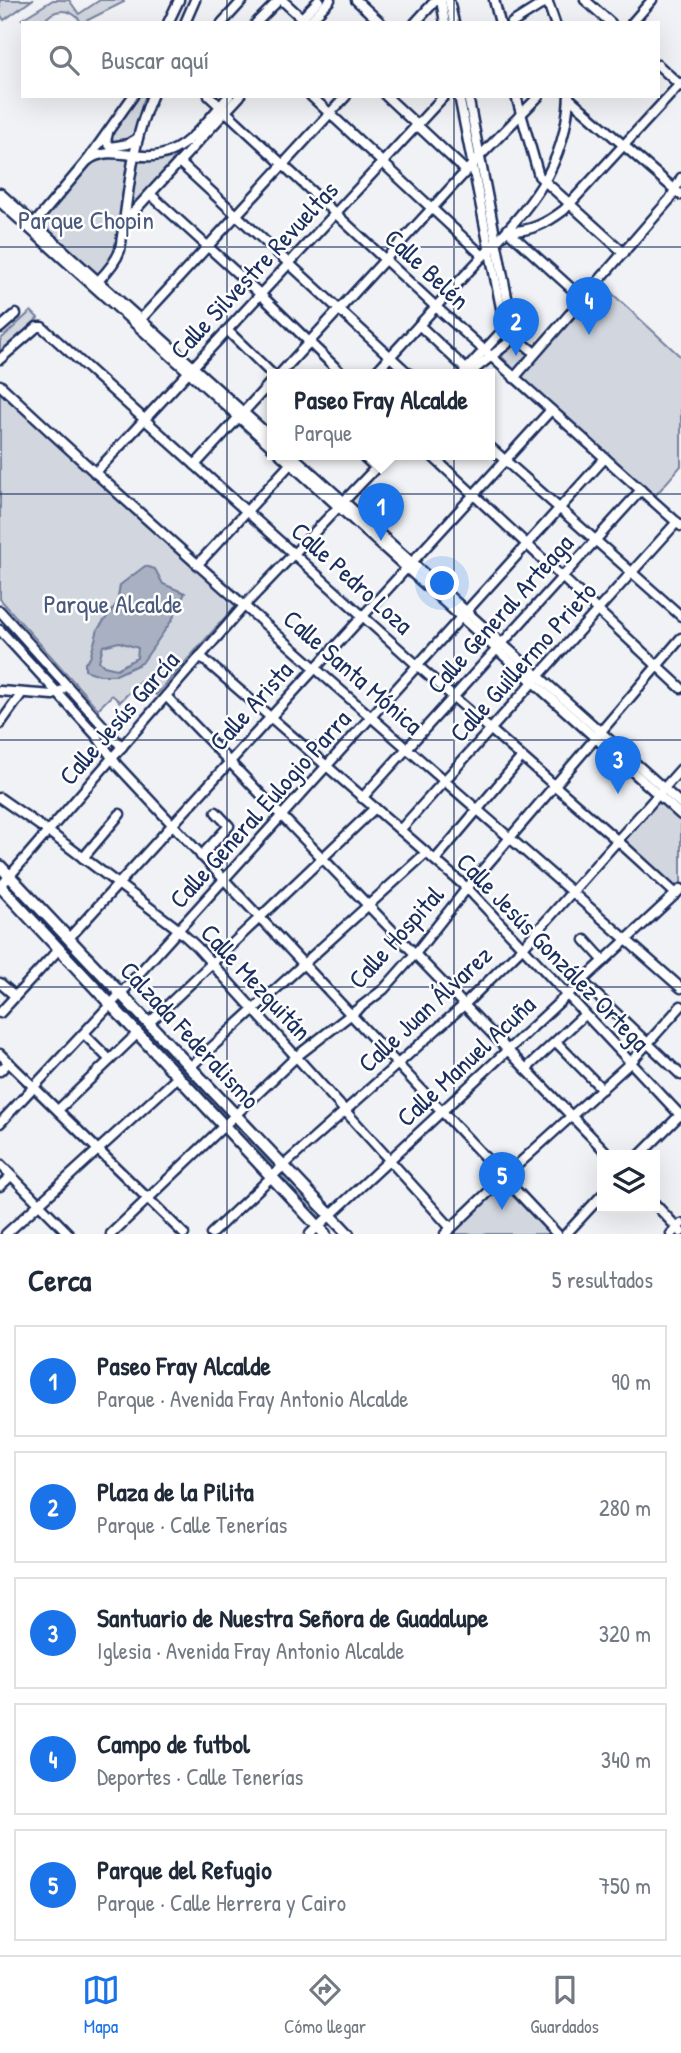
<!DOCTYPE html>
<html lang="es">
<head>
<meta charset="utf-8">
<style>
	body { margin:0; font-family:"Patrick Hand",sans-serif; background:#f6f6f7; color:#1f2937 }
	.controls { position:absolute; right:21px; bottom:21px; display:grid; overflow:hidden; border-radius:0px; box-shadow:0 7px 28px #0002 }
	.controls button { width:63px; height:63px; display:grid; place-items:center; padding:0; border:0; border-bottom:2px solid #e0e1e3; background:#fff; color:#1f2937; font:35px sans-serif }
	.you { position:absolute; left:443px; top:584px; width:24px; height:24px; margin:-18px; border:5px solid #fff; border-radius:50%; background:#1a73e8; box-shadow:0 0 0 10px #1a73e833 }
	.badge { display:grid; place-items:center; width:46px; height:46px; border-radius:50%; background:#1a73e8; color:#fff; font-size:23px; font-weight:700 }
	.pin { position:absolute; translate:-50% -58px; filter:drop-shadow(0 2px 4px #0008) }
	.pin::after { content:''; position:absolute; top:37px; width:24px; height:21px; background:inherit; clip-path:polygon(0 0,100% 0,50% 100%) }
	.popup { position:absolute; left:267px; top:369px; width:228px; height:91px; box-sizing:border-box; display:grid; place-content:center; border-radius:0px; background:#fff; filter:drop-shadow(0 2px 5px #0005); font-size:23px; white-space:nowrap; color:#747a83 }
	.popup b { font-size:26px; color:#1f2937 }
	.popup::after { content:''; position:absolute; left:50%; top:100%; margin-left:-14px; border:14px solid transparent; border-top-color:#fff }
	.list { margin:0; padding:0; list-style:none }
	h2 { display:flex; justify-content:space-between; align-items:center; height:91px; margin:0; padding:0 28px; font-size:30px }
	h2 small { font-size:23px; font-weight:400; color:#747a83 }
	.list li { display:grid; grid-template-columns:46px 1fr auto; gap:21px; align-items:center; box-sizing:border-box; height:112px; margin:0 14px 14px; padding:0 14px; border:2px solid #e0e1e3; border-radius:0px }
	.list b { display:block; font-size:26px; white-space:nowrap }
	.list p { margin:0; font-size:23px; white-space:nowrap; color:#747a83 }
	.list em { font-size:23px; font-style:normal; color:#747a83 }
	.icon { flex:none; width:38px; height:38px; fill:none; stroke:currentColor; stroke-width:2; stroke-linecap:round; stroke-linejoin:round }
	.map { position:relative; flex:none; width:681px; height:1234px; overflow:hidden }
	.search { position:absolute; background:#fff; box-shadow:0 7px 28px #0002; left:21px; right:21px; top:21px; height:77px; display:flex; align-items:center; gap:18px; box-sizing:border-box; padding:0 24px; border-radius:0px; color:#747a83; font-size:26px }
	.sheet { height:721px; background:#fff }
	nav { display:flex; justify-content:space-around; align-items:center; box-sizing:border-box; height:98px; border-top:2px solid #e0e1e3; background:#fff; font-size:19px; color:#747a83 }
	nav a { display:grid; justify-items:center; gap:4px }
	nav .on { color:#1a73e8 }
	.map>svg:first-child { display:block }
	.green { fill:#d2d6df; stroke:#76829e; stroke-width:2 }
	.water { fill:#a8b0c2; stroke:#707c9a; stroke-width:2; fill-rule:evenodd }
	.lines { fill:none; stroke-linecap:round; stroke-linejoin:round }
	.minor-casing { stroke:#1b2f5e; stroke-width:13 }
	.major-casing { stroke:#1b2f5e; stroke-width:15 }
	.minor { stroke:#fff; stroke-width:8 }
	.major { stroke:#fff; stroke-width:10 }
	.grid { fill:none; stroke:#1b2f5e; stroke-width:2; stroke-opacity:0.55 }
	.labels { text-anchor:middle; stroke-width:5; stroke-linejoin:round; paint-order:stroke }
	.park-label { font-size:26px; fill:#49597e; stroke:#fff }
	.street-label { font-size:26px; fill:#1b2f5e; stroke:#fff }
</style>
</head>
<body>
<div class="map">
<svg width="681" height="1234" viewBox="0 0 681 1234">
	<rect width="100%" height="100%" fill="#f1f2f5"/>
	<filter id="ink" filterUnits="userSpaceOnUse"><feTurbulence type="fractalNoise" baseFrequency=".0143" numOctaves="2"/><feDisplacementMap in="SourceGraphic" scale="14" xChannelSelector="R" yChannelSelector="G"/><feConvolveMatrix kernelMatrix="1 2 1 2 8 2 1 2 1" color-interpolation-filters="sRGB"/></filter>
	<g filter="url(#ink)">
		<g class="green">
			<polygon points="0,0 32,0 4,20 0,14"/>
			<path d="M53,0H69L79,14L100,0H122L124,2L82,23C71,7 53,7 43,23H29L22,19Z"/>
			<polygon points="137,96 147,96 133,139 111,145 108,137"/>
			<polygon points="221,113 129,210 138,162 155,160"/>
			<polygon points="132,155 113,258 96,277 39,223 94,159"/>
			<polygon points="603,285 681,357 681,466 655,496 519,379"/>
			<polygon points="31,311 38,318 0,355 0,340"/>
			<polygon points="517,344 522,345 531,353 516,369 513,369 502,357 505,350"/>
			<polygon points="0,390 236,605 156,695 140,681 120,702 112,695 98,709 0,599"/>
			<polygon points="273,455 296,455 538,669 681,799 681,883 674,889 624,843 624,839 657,801"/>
			<polygon points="16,889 115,989 110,994 14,891"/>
			<polygon points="125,1001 229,1111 224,1115 121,1005"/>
			<polygon points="240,1122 277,1162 272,1166 235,1127"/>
			<polygon points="287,1173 323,1211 318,1216 282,1178"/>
			<polygon points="502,1185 550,1234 452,1234"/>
		</g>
		<path class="water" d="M145,566L155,569L163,584L185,593L172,620L142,663L116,675H100L85,670V663L90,658L98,629L117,603L120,585ZM119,642L138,648L137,658L117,669L104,666L99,661L103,646Z"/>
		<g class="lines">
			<g class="minor-casing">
				<g id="minor">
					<polyline points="282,0 307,23"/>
					<polyline points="356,0 381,23"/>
					<polyline points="441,0 445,23"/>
					<polyline points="449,0 454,23"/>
					<polyline points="494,0 500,23"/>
					<polyline points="547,0 555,23"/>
					<polyline points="585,0 611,23"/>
					<polyline points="168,23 179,0"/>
					<polyline points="185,23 195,0"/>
					<polyline points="222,23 243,0"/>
					<polyline points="256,23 279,0"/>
					<polyline points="297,23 319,0"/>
					<polyline points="308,23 330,0"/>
					<polyline points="415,23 436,0"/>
					<polyline points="512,23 547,1"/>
					<polyline points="632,23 652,0"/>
					<polyline points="658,65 681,86"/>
					<polyline points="209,96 436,307 681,526"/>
					<polyline points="311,96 483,256"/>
					<polyline points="386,96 466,171"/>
					<polyline points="459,96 505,328 535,353"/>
					<polyline points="516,96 539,176 624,253"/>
					<polyline points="569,98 681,195"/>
					<polyline points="108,133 106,141 111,147 128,144 138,138"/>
					<path d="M87,161C109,144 136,161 160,155C189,149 210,117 229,96"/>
					<polyline points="179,162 410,375"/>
					<polyline points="0,193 272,438"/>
					<polyline points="150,194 260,294 343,375"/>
					<polyline points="0,202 272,447"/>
					<polyline points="124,222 240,96"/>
					<polyline points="34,224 87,161 133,96"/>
					<path d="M508,231C530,232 547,223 564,210L681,83"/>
					<polyline points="508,231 583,299"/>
					<path d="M94,281H98C107,272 116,262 120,250C128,200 131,143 152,96"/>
					<polyline points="141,319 346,96"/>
					<polyline points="419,325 470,373"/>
					<polyline points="0,328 16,314"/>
					<polyline points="227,330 273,375"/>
					<polyline points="0,359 37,327 42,327 418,666 618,841 676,894"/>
					<polyline points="464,372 505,328"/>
					<polyline points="279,375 480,156 539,96"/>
					<path d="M373,375C405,341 436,306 468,272C519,217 565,178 569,96"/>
					<polyline points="467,375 507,344 514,333 468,96"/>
					<polyline points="514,378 670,199 681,178"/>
					<path d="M0,385C222,592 454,787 681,988"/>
					<polyline points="490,447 681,616"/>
					<polyline points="281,455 681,815"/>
					<polyline points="292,455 681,804"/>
					<polyline points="362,455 376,468"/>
					<polyline points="431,455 681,688"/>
					<polyline points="195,465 272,381"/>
					<polyline points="95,473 444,96"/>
					<polyline points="198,564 294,460"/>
					<polyline points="0,611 122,747"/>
					<polyline points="0,630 96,735 117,765 172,824 557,1234"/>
					<polyline points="200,656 467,888 681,1116"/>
					<polyline points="0,691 53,695 62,690"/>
					<polyline points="166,696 609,1155"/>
					<polyline points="0,724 22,693"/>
					<polyline points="0,798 49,832 174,926 196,946 451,1228"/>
					<polyline points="362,798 641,490"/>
					<polyline points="400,830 677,522"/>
					<polyline points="201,856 229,826 216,812"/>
					<polyline points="83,858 120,814"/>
					<polyline points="435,860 521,758"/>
					<polyline points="0,887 244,606 388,455"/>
					<polyline points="69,938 551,410"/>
					<polyline points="585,940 604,961"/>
					<polyline points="582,981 681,1075"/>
					<polyline points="0,983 15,996"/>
					<polyline points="0,1013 59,949"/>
					<polyline points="149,1023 375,808"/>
					<polyline points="84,1034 110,1060"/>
					<polyline points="556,1042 602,1089"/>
					<polyline points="0,1054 184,1234"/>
					<polyline points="190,1067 426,853"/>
					<polyline points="526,1069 585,1014"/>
					<polyline points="0,1071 9,1062"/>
					<polyline points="58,1110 138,1033"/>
					<polyline points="0,1123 124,990 605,458"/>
					<polyline points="640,1155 681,1114"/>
					<polyline points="0,1164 69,1234"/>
					<polyline points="0,1186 11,1176"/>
					<polyline points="655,1204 681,1232"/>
					<polyline points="6,1234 179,1076"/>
					<polyline points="111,1234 297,1056 384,989 415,954 467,888 681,638"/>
					<polyline points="211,1234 283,1166 464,1005 524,946 681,769"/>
					<polyline points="310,1234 681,889"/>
					<polyline points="445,1234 503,1178 630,1063 681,1006"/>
					<polyline points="566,1234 602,1195"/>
					<polyline points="671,1234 681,1224"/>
				</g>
			</g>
			<g class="major-casing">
				<g id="major">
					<polyline points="0,866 348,1234"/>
					<polyline points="0,886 325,1234"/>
				</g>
			</g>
			<use href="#minor" class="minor"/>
			<use href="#major" class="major"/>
		</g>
	</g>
	<path class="grid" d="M227,0V23M454,0V23M227,96V1234M454,96V1234M0,247H681M0,494H681M0,740H681M0,987H681"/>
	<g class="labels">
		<g class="park-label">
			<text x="86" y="229">Parque Chopin</text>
			<text x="113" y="613">Parque Alcalde</text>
		</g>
		<g class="street-label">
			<text transform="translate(427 269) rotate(43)" y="9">Calle Belén</text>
			<text transform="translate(254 270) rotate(-47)" y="9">Calle Silvestre Revueltas</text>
			<text transform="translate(352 578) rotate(42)" y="9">Calle Pedro Loza</text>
			<text transform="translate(500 614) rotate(-48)" y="9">Calle General Arteaga</text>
			<text transform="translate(523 662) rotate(-48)" y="9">Calle Guillermo Prieto</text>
			<text transform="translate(353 672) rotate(41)" y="9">Calle Santa Mónica</text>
			<text transform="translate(251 706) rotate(-48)" y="9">Calle Arista</text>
			<text transform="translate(119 718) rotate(-49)" y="9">Calle Jesús García</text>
			<text transform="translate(260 809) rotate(-48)" y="9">Calle General Eulogio Parra</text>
			<text transform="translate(396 937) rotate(-48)" y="9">Calle Hospital</text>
			<text transform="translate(553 952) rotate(46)" y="9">Calle Jesús González Ortega</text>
			<text transform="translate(256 982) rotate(47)" y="9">Calle Mezquitán</text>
			<text transform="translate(425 1009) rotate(-43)" y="9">Calle Juan Álvarez</text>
			<text transform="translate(190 1035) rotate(47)" y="9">Calzada Federalismo</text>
			<text transform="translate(466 1061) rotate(-43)" y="9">Calle Manuel Acuña</text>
		</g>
	</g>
</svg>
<div class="controls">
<button><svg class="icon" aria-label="layers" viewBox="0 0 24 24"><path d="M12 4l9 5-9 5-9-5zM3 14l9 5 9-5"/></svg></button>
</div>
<div class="you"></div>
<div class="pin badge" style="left:381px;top:541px">1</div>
<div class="popup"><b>Paseo Fray Alcalde</b>Parque</div>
<div class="pin badge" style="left:516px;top:356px">2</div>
<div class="pin badge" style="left:618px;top:794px">3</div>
<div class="pin badge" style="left:589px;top:335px">4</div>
<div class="pin badge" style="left:502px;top:1210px">5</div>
<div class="search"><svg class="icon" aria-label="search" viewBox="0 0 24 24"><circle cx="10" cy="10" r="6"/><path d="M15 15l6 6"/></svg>Buscar aquí</div>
</div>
<section class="sheet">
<h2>Cerca<small>5 resultados</small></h2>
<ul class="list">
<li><span class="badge">1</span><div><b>Paseo Fray Alcalde</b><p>Parque · Avenida Fray Antonio Alcalde</p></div><em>90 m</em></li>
<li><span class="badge">2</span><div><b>Plaza de la Pilita</b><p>Parque · Calle Tenerías</p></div><em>280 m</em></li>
<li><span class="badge">3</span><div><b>Santuario de Nuestra Señora de Guadalupe</b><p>Iglesia · Avenida Fray Antonio Alcalde</p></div><em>320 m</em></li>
<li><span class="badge">4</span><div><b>Campo de futbol</b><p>Deportes · Calle Tenerías</p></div><em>340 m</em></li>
<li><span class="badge">5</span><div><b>Parque del Refugio</b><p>Parque · Calle Herrera y Cairo</p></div><em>750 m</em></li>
</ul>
</section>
<nav>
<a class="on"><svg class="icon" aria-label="map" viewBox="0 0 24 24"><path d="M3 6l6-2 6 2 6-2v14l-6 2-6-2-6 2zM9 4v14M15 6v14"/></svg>Mapa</a>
<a><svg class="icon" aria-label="directions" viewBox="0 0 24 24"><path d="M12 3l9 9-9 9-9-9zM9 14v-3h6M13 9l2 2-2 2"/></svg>Cómo llegar</a>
<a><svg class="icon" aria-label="saved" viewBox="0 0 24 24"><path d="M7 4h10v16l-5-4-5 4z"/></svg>Guardados</a>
</nav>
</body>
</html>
